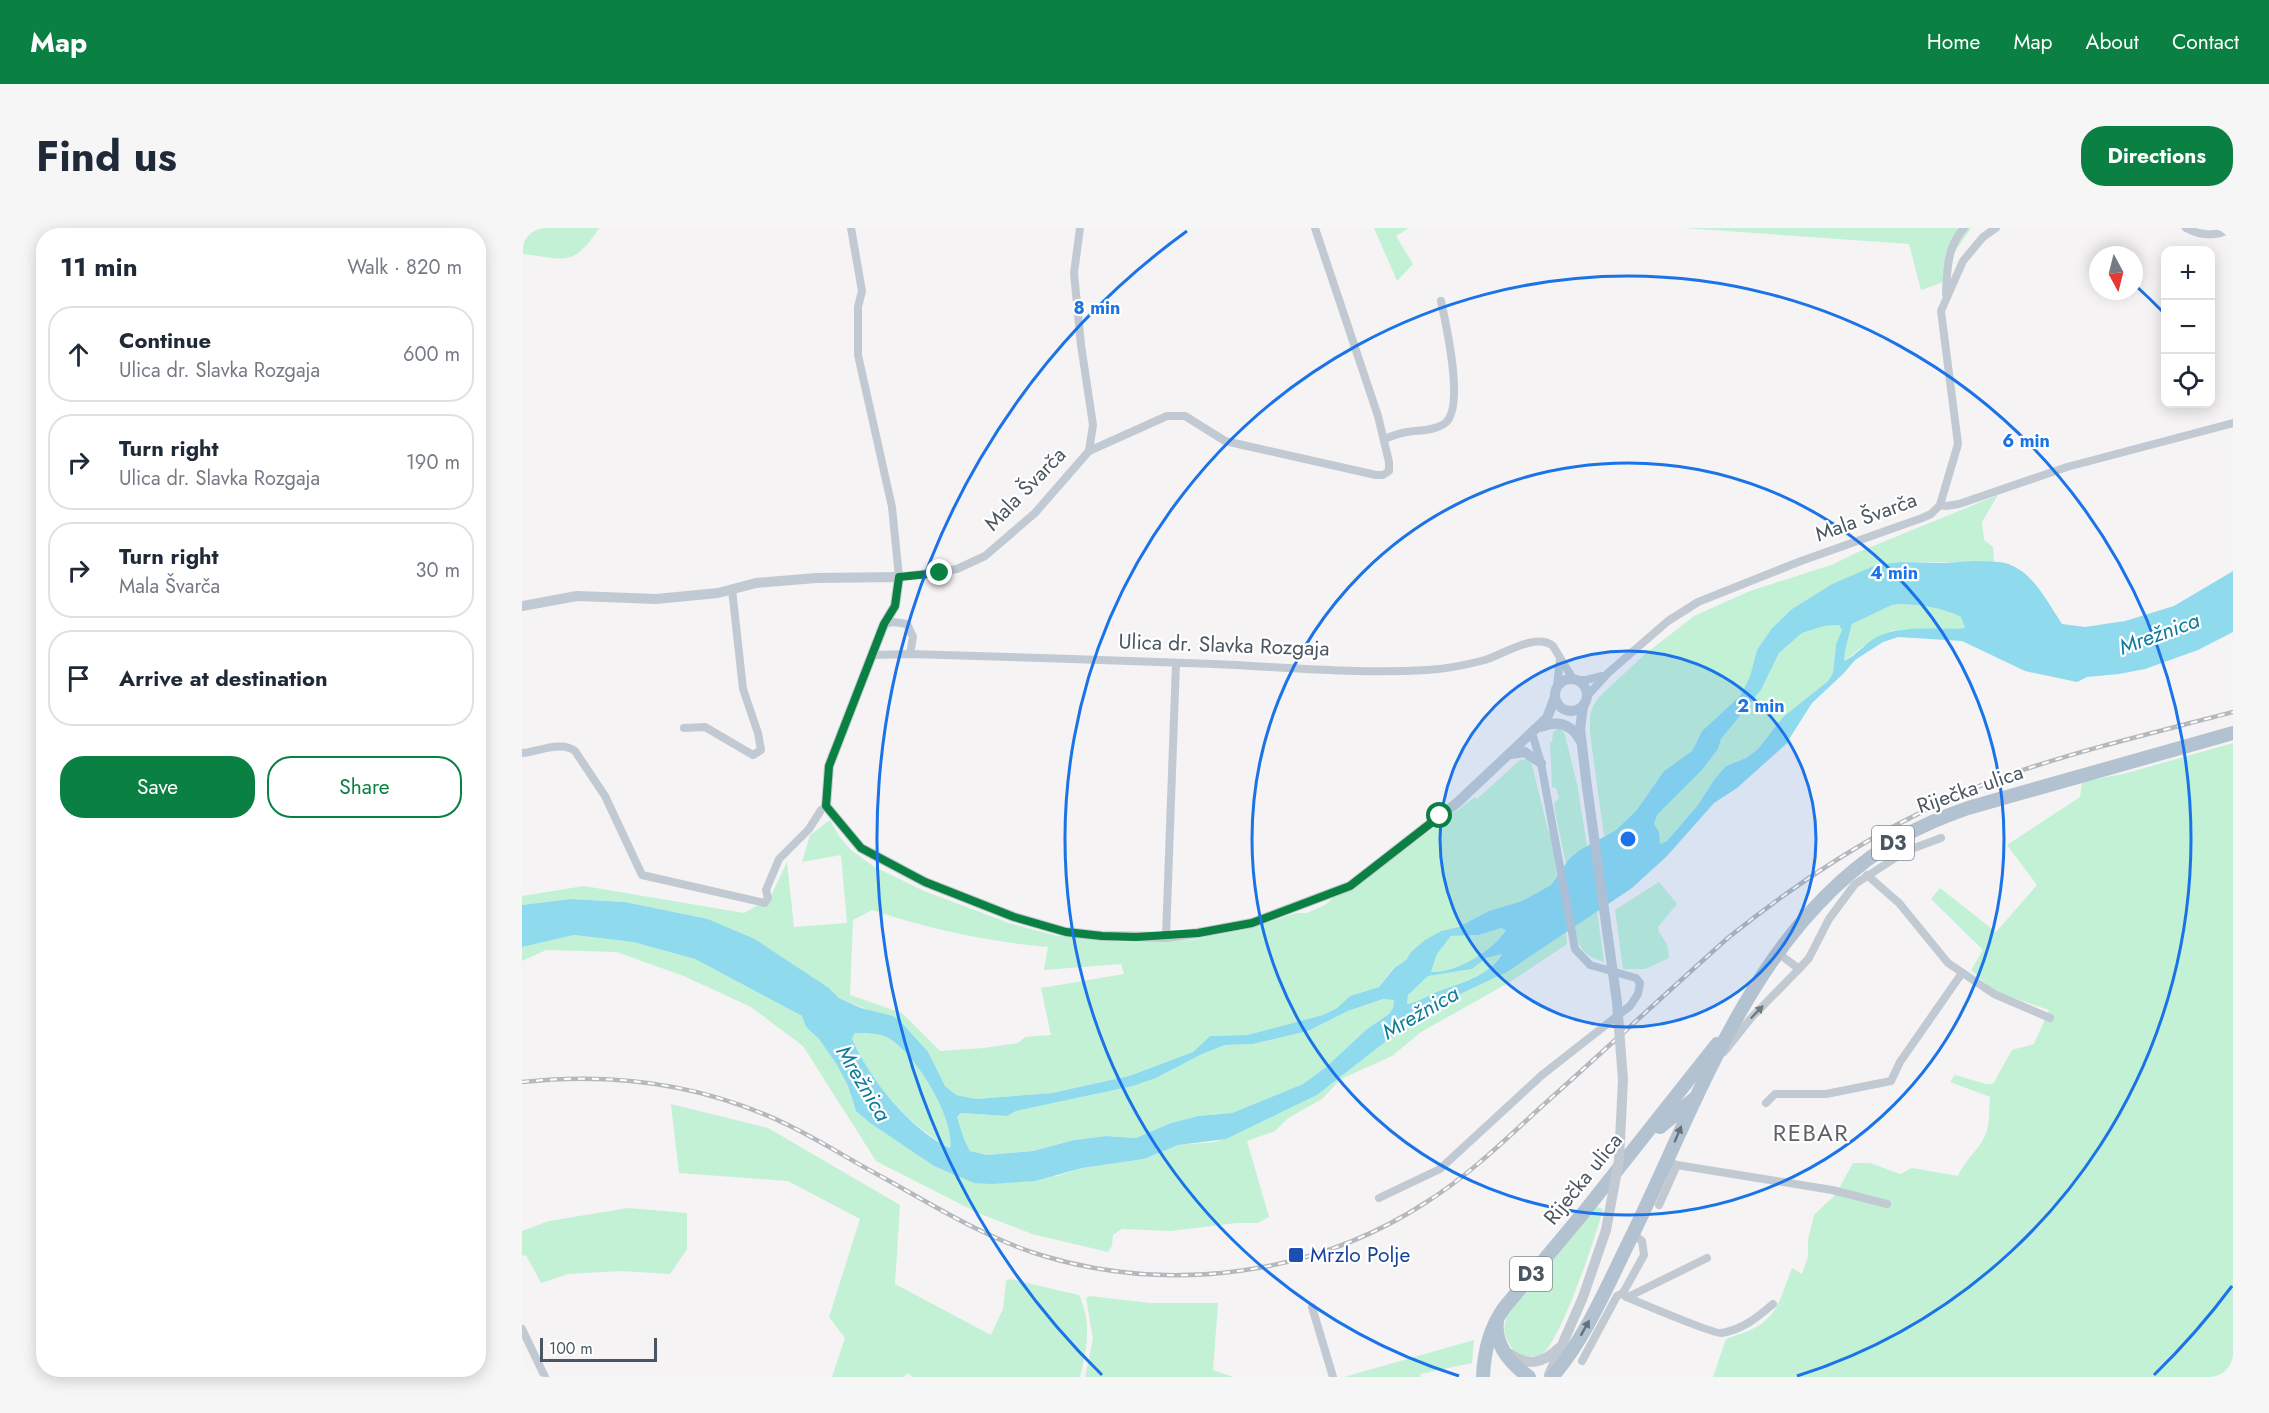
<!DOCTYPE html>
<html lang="en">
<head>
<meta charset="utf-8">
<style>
	body { margin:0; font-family:Jost,sans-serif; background:#f6f6f7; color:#1f2937 }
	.controls { position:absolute; right:18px; top:18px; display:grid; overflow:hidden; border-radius:12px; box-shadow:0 3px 15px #0003 }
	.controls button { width:54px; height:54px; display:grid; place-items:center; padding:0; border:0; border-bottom:2px solid #e0e1e3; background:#fff; color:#1f2937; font:30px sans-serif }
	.compass { position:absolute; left:1567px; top:18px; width:54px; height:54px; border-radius:50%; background:#fff; box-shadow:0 3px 15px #0003; rotate:173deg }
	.scale { position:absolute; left:18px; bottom:15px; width:117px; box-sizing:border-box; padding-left:6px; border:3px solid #4a5661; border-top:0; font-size:16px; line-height:21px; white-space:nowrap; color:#4a5661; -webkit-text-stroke:4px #fff; paint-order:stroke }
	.stop { position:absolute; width:18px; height:18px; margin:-14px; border:4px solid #0b8043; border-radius:50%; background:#fff }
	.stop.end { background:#0b8043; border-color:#fff; box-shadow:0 2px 6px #0008 }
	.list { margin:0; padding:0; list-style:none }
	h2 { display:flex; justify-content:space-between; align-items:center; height:78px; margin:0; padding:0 24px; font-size:26px }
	h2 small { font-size:20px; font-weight:400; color:#747a83 }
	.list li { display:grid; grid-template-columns:39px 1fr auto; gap:18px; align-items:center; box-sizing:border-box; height:96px; margin:0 12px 12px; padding:0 12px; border:2px solid #e0e1e3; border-radius:24px }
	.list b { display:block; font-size:22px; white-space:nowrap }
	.list p { margin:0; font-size:20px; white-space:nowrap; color:#747a83 }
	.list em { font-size:20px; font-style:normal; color:#747a83 }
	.actions { display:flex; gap:12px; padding:18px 24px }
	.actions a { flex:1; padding:14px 0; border:2px solid #0b8043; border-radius:24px; text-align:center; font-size:21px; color:#0b8043 }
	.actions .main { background:#0b8043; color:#fff }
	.icon { flex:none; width:33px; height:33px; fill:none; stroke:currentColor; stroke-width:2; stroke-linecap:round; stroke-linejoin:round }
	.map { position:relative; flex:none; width:1711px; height:1149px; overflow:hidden; border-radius:24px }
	header { display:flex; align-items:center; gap:36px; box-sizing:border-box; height:84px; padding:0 30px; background:#0b8043; color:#fff }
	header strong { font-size:28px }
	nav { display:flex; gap:33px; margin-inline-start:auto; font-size:21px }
	.intro { display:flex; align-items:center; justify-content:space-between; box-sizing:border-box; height:144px; padding:0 36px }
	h1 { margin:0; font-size:42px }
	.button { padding:15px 27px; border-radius:24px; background:#0b8043; color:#fff; font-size:21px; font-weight:700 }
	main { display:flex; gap:36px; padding:0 36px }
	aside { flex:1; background:#fff; border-radius:24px; box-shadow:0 3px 15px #0003 }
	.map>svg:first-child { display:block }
	.green { fill:#c3f1d5; fill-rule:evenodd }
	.water { fill:#90daee; fill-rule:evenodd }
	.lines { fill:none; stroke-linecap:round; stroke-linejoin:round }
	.minor { stroke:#c1cad2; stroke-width:8 }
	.tertiary { stroke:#c1cad2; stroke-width:10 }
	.primary { stroke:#b3c2d1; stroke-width:14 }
	.rail-casing { stroke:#b5b8bd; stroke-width:4.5 }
	.rail { stroke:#fff; stroke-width:2; stroke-dasharray:7; stroke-linecap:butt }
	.tertiary-bridge { stroke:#c1cad2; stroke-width:10 }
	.oneway { fill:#6e7983 }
	.oneway2 { fill:#64717d }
	.route { stroke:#0b8043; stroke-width:8 }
	.ring { fill:none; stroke:#1a73e8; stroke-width:3 }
	.transit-dot { fill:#1a4fb4; stroke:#fff; stroke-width:2 }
	.labels { text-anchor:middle; stroke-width:4.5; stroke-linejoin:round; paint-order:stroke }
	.shield { fill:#fff; stroke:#808990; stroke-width:1.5 }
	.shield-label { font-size:20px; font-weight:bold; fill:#4a5661 }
	.street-label { font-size:21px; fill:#4a5661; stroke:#fff }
	.transit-label { font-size:21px; fill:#164399; stroke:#fff; text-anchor:start }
	.water-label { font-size:22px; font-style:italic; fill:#0c7c9b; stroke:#fff }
	.quarter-label { font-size:24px; letter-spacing:1.5px; fill:#5f6368; stroke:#fff }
	.centre { fill:#1a73e8; stroke:#fff; stroke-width:3 }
	.ring-label { font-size:18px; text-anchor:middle; font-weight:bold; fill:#1a73e8; stroke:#fff; stroke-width:4.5; stroke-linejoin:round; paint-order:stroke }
</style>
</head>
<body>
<header>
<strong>Map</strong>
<nav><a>Home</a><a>Map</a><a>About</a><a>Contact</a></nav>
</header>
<div class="intro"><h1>Find us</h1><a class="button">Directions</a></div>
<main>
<aside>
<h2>11 min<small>Walk · 820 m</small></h2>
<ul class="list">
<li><svg class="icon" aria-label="ahead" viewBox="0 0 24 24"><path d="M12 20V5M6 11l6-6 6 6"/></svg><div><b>Continue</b><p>Ulica dr. Slavka Rozgaja</p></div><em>600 m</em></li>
<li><svg class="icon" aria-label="right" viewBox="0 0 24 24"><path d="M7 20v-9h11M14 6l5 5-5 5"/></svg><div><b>Turn right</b><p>Ulica dr. Slavka Rozgaja</p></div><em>190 m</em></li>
<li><svg class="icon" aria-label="right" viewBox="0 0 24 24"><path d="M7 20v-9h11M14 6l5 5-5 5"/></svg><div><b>Turn right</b><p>Mala Švarča</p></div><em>30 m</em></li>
<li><svg class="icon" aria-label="arrive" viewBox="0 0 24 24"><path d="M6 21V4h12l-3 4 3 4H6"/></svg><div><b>Arrive at destination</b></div></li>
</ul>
<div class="actions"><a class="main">Save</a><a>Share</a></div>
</aside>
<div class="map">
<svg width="1711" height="1149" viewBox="0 0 1711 1149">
	<rect width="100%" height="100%" fill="#f5f3f3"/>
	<g class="green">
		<path d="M2,0H77C51,40 44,31 1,26Z"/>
		<polygon points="852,0 887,0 874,8 891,36 875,53"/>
		<polygon points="1162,0 1449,0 1432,25 1428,52 1399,62 1387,16"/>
		<polygon points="1476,267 1460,294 1462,312 1471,319 1472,334 1379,334 1354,337 1310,356 1270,381 1250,400 1235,422 1228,448 1219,467 1180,503 1170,523 1142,543 1114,583 1094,602 1082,608 1068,505 1068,488 1071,478 1077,469 1122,427 1172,388 1228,363 1312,336 1334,325"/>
		<path d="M1377,376C1399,377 1419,379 1439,389L1443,400L1420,402L1383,401L1369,403L1340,419L1322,433L1323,423L1330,396L1370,377Z"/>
		<polygon points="1317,397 1321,402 1314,416 1311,445 1306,453 1261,489 1236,521 1224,530 1204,538 1192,552 1176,577 1145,613 1138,616 1132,596 1135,587 1180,542 1196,521 1199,511 1239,462 1257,425 1280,405 1302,398"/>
		<polygon points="1035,501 1040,501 1043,507 1055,556 1065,618 1044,636 1033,583 1032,575 1037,570 1034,560 1030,559 1028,514 1030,514 1031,504"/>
		<path d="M1711,515V1149H1191L1204,1111C1217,1106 1234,1102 1244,1092C1258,1080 1263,1057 1270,1040L1280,1046L1286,1029V1012L1292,987L1314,966L1331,935H1348L1378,946L1390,940L1436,948C1442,933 1456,923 1463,908C1468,897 1467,881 1468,869L1428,854L1433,847L1464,856H1471L1490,822L1512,816L1527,782L1472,763L1449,742L1461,722L1409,671L1418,660L1474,704L1515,657L1485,617L1558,569L1560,554L1605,545Z"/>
		<path d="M1006,531L1009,533L1026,602L1029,607L1035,648L1029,657L1000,673L967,683L935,699L919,703L889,724L884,732L871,740L857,759L828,768L815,780L801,787L725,807L688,808L671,824L607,848L530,865L454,871L434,867L423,858L397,814L381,796L317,770L307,760L233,711L186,691L103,674L48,671L0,677V668L62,658L222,685L248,670L265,634L272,699L325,695L319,627L280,634L288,607L308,592L317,608L329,622L351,638L402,663L487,695L535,708L603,714L641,713L669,712L726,701L774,685H785L803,677L817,665L847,648L953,569L955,571L998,532ZM350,682C411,702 462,713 526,719L522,742L599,736L602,746L519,760L529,807L503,809L496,815L462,820L418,823L380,785L328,767L331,692Z"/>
		<polygon points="1137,654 1155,676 1136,699 1137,704 1145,716 1147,730 1123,741 1101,741 1093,682"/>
		<path d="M1075,683L1082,734C1060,727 1057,720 1052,698Z"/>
		<path d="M979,700L984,702C972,722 934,746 909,744L915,726L929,708L957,707Z"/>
		<polygon points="1044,704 1045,716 988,754 899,804 870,828 819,851 800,871 766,890 753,903 725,913 747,989 736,995 714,995 649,1003 600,1001 591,1007 590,1018 586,1024 510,1006 456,985 354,933 281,818 229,779 164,749 95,724 24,722 0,733 0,719 52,707 111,714 173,731 280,788 284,799 297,811 315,837 326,858 334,883 348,895 412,938 535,948 560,940 622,931 656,917 693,914 718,904 795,867 880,801 913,778 985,744"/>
		<path d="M980,725C967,749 938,753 916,764C905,769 897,774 885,776L886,767L906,748L950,741L963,730Z"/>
		<polygon points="861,771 872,772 871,780 867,786 845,801 803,840 781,856 710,885 676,888 649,895 614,910 584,908 552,912 511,923 465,927 448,923 442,911 435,889 440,885 485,888 494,883 611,858 634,850 680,826 703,817 731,816 786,803 826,783"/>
		<path d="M333,805C343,805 357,805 366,810C392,823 434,892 428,920C387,898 349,854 330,811Z"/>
		<path d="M149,876L246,900L378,977L373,1056L469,1107L481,1081L484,1053L488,1051L557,1067C570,1094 565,1122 558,1149H391L385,1145L382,1149H310L323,1110L307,1089L338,991L266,953L157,945Z"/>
		<path d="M1075,979L1081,981C1074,1008 1038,1116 1018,1128H997C984,1115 978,1103 986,1086Z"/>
		<polygon points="106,980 165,985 165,1021 148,1046 99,1043 46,1046 19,1055 4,1027 0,1028 0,1003 27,993"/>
		<polygon points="568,1068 628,1075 696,1075 691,1142 711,1149 563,1149 571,1111 564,1070"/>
		<polygon points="952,1112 950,1135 898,1146 899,1149 822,1149"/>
	</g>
	<path class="water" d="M1453,333C1465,334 1479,332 1491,338C1513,348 1527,377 1540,396L1563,399L1603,393L1652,378L1711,343V404L1676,422L1623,441L1597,446L1565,449L1555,454L1503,443L1440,413L1376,409L1361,414L1333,432L1321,446L1290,475L1264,516L1215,560L1192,575L1145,628L1110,660L985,744L913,778L880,801L795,867L704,911L656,917L622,931L560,940L513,953L470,956L452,955L412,938L348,895L334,883L326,858L315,837L297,811L284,799L280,788L173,731L111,714L52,707L0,719V677L48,671L103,674L186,691L233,711L307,760L317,770L339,780L371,788L381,796L406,824L423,858L434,867L454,871L530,865L607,848L671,824L688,808L725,807L801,787L815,780L828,768L857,759L872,740L884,732L889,724L903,712L919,703L936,699L967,683L1000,673L1029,657L1048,630L1058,622L1094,602L1114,583L1142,543L1170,523L1180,503L1219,467L1228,448L1235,422L1250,400L1270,381L1310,356L1354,337L1379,334L1421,335ZM1377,376C1399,377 1419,379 1439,389L1443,400C1414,403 1385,396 1357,408C1344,414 1335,427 1322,433L1323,423L1330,396L1370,377ZM1317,397L1320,402L1314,416L1311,445L1306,453L1261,489L1236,521L1224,530L1204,538L1192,552L1176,577L1145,613L1138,616L1137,604L1132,596L1135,587L1180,542L1196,521L1199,511L1239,462L1257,425L1280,405L1302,398ZM979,700L984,702C972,722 933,746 909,744L915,726L929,708L957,707ZM980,726C968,747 941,754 920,762C907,766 899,774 885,776L886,767L906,748L950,741L964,730ZM861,771L872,772L871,780L867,786L845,801L803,840L781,856L710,885L676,888L649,895L614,910L584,908L552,912L511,923L465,927L448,923L442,911L435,889L439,885L485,888L494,883L611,858L634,850L680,826L703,817L731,816L786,803L826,783ZM333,805C343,805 357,805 366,810C392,823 434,892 428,920C389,903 347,850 330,811Z"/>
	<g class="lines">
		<g class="minor">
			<polyline points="329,0 340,63 336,79 336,127 370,279 377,349 435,341 463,328 513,285 567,223 645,188 663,188 703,213 854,247 861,247 867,243 867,234 856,188 793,0"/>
			<polyline points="558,0 552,45 559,117 571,197 567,223"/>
			<path d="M1664,0C1679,8 1695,9 1710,0"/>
			<path d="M1424,66C1425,41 1425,19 1442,0"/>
			<path d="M862,211C870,208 877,205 885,204C897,202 911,203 922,196C944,182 924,97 919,73"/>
			<polyline points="1418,277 1424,278 1437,276 1545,239 1711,195"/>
			<polyline points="362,396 371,394 385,396 391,409 388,426"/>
			<path d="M351,427L388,426C489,429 591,432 692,436C762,439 834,446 905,442C924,441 944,437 963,432C980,427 1014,404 1031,418L1051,451"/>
			<polyline points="1055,452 1064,452 1080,448"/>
			<polyline points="1035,458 1038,431"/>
			<polyline points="1066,467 1086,445 1146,393 1176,374 1279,333 1400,290 1409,286 1418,277 1436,216 1419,83 1441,33 1461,9 1474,0"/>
			<polyline points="162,500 183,499 231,527 239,522 236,505 221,461 210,361"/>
			<path d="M0,525C15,524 40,512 53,523L83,568L120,647L243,675L246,670L244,662L257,631L287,601L299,582L304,578"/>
			<polyline points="1345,647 1377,675 1426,735 1472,766 1528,790"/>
			<polyline points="644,709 654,435"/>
			<polyline points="1256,725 1277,741 1287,730 1307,691 1333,656 1384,623 1419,610"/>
			<polyline points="1202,824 1229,790 1277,741"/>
			<polyline points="1244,875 1253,866 1304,866 1369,853 1378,834 1440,745"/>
			<polyline points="1144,933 1155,937 1310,962 1365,976"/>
			<polyline points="857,970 918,941 1020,847 1108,778 1116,766 1118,755 1114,750 1068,737 1053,721 1019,535 1010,505"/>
			<polyline points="1137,977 1155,937"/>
			<path d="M1111,1006L1120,1013L1122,1027L1101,1065L1104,1069C1117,1074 1191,1106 1199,1105C1220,1102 1236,1089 1251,1076"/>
			<polyline points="1106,1069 1185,1030"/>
			<polyline points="790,1079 811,1149"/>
			<polyline points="0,1101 23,1149"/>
			<polyline points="1060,1133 1095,1068 1101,1065"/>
		</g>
		<g class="tertiary">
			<polyline points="0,378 55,368 134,371 196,365 234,355 294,350 377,349 373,378 362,396 307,538 304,578 339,620 403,654 492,689 544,704 580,708 644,709 676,705 730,695 828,658 936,574 1025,490 1033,469"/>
			<circle cx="1049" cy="467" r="16"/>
			<polyline points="1061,478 1058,501 1065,559"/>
			<path d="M1019,499C1036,492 1049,496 1058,512"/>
			<polyline points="988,526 1003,524 1019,535"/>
			<path d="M988,1126C1007,1139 1021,1135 1037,1120"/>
			<polyline points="1027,1147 1061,1069 1084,1002"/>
		</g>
		<g class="primary">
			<polyline points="1138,899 1172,871"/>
			<path d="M975,1093C972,1117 989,1136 1007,1149"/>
			<path d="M961,1149C962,1124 967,1101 982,1080L1062,984L1195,816"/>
			<path d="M1030,1149C1062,1112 1083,1063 1104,1020C1176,876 1232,693 1380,609C1401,597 1423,588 1446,580L1711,505"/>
		</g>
		<g class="rail-casing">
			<path id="rail" d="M0,854C92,844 182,856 266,897C299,913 330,933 362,950C414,979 465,1011 522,1028C649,1066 792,1047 903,975C946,948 982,913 1019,879C1082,823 1144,765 1207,709C1293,640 1390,580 1495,544C1566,520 1639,503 1711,484"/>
		</g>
		<use href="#rail" class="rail"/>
		<polyline class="tertiary-bridge" points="1065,559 1095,774 1101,852 1097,932 1084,1002"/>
	</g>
	<defs><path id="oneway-solid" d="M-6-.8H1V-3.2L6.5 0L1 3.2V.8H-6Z" transform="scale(1.5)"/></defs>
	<use class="oneway" href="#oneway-solid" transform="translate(1235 784) rotate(-46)"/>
	<g class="oneway2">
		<use href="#oneway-solid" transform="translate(1156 906) rotate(-67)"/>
		<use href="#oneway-solid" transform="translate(1063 1100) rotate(-61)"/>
	</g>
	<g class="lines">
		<polyline class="route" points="418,345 377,349 373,378 362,396 307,538 304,578 339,620 403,654 492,689 544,704 580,708 614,709 676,705 730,695 828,658 918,588"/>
	</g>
	<circle cx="1106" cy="611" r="188" fill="#1a73e8" fill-opacity=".12"/>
	<g class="ring">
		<circle cx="1106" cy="611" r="188"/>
		<circle cx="1106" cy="611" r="376"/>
		<path d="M937 1148A563 563 0 1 1 1275 1148"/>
		<path d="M1710 1058A751 751 0 0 1 1632 1147M580 1147A751 751 0 0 1 665 3M1613 57A751 751 0 0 1 1642 85"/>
	</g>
	<rect class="transit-dot" x="766" y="1019" width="16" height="16" rx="3"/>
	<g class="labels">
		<g class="shield">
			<rect x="1350" y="598" width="42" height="34" rx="4.5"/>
			<rect x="988" y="1029" width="42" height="34" rx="4.5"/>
		</g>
		<g class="shield-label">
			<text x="1371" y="622">D3</text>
			<text x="1009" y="1053">D3</text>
		</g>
		<g class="street-label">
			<text transform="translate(503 261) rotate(-46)" y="7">Mala Švarča</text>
			<text transform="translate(1344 289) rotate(-20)" y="7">Mala Švarča</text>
			<text transform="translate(702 417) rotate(2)" y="7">Ulica dr. Slavka Rozgaja</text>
			<text transform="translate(1448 561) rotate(-19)" y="7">Riječka ulica</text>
			<text transform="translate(1061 951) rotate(-51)" y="7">Riječka ulica</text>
		</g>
		<g class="transit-label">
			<text x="788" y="1034">Mrzlo Polje</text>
		</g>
		<g class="water-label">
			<text transform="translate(1637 405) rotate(-20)" y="8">Mrežnica</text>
			<text transform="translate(898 784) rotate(-30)" y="8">Mrežnica</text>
			<text transform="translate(342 855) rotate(59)" y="8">Mrežnica</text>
		</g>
		<g class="quarter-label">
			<text x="1289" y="913">REBAR</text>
		</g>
	</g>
	<circle cx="1106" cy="611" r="9" class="centre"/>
	<g class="ring-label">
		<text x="575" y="86">8 min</text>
		<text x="1504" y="219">6 min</text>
		<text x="1372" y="351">4 min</text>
		<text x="1239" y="484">2 min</text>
	</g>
</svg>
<div class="controls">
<button>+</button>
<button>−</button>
<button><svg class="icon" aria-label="locate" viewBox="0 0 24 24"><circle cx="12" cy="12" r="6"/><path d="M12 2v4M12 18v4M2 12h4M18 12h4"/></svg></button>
</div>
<svg class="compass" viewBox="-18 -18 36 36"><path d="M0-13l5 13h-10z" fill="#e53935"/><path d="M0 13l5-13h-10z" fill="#747a83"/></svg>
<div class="scale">100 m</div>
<div class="stop" style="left:918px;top:588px"></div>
<div class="stop end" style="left:418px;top:345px"></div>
</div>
</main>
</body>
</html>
